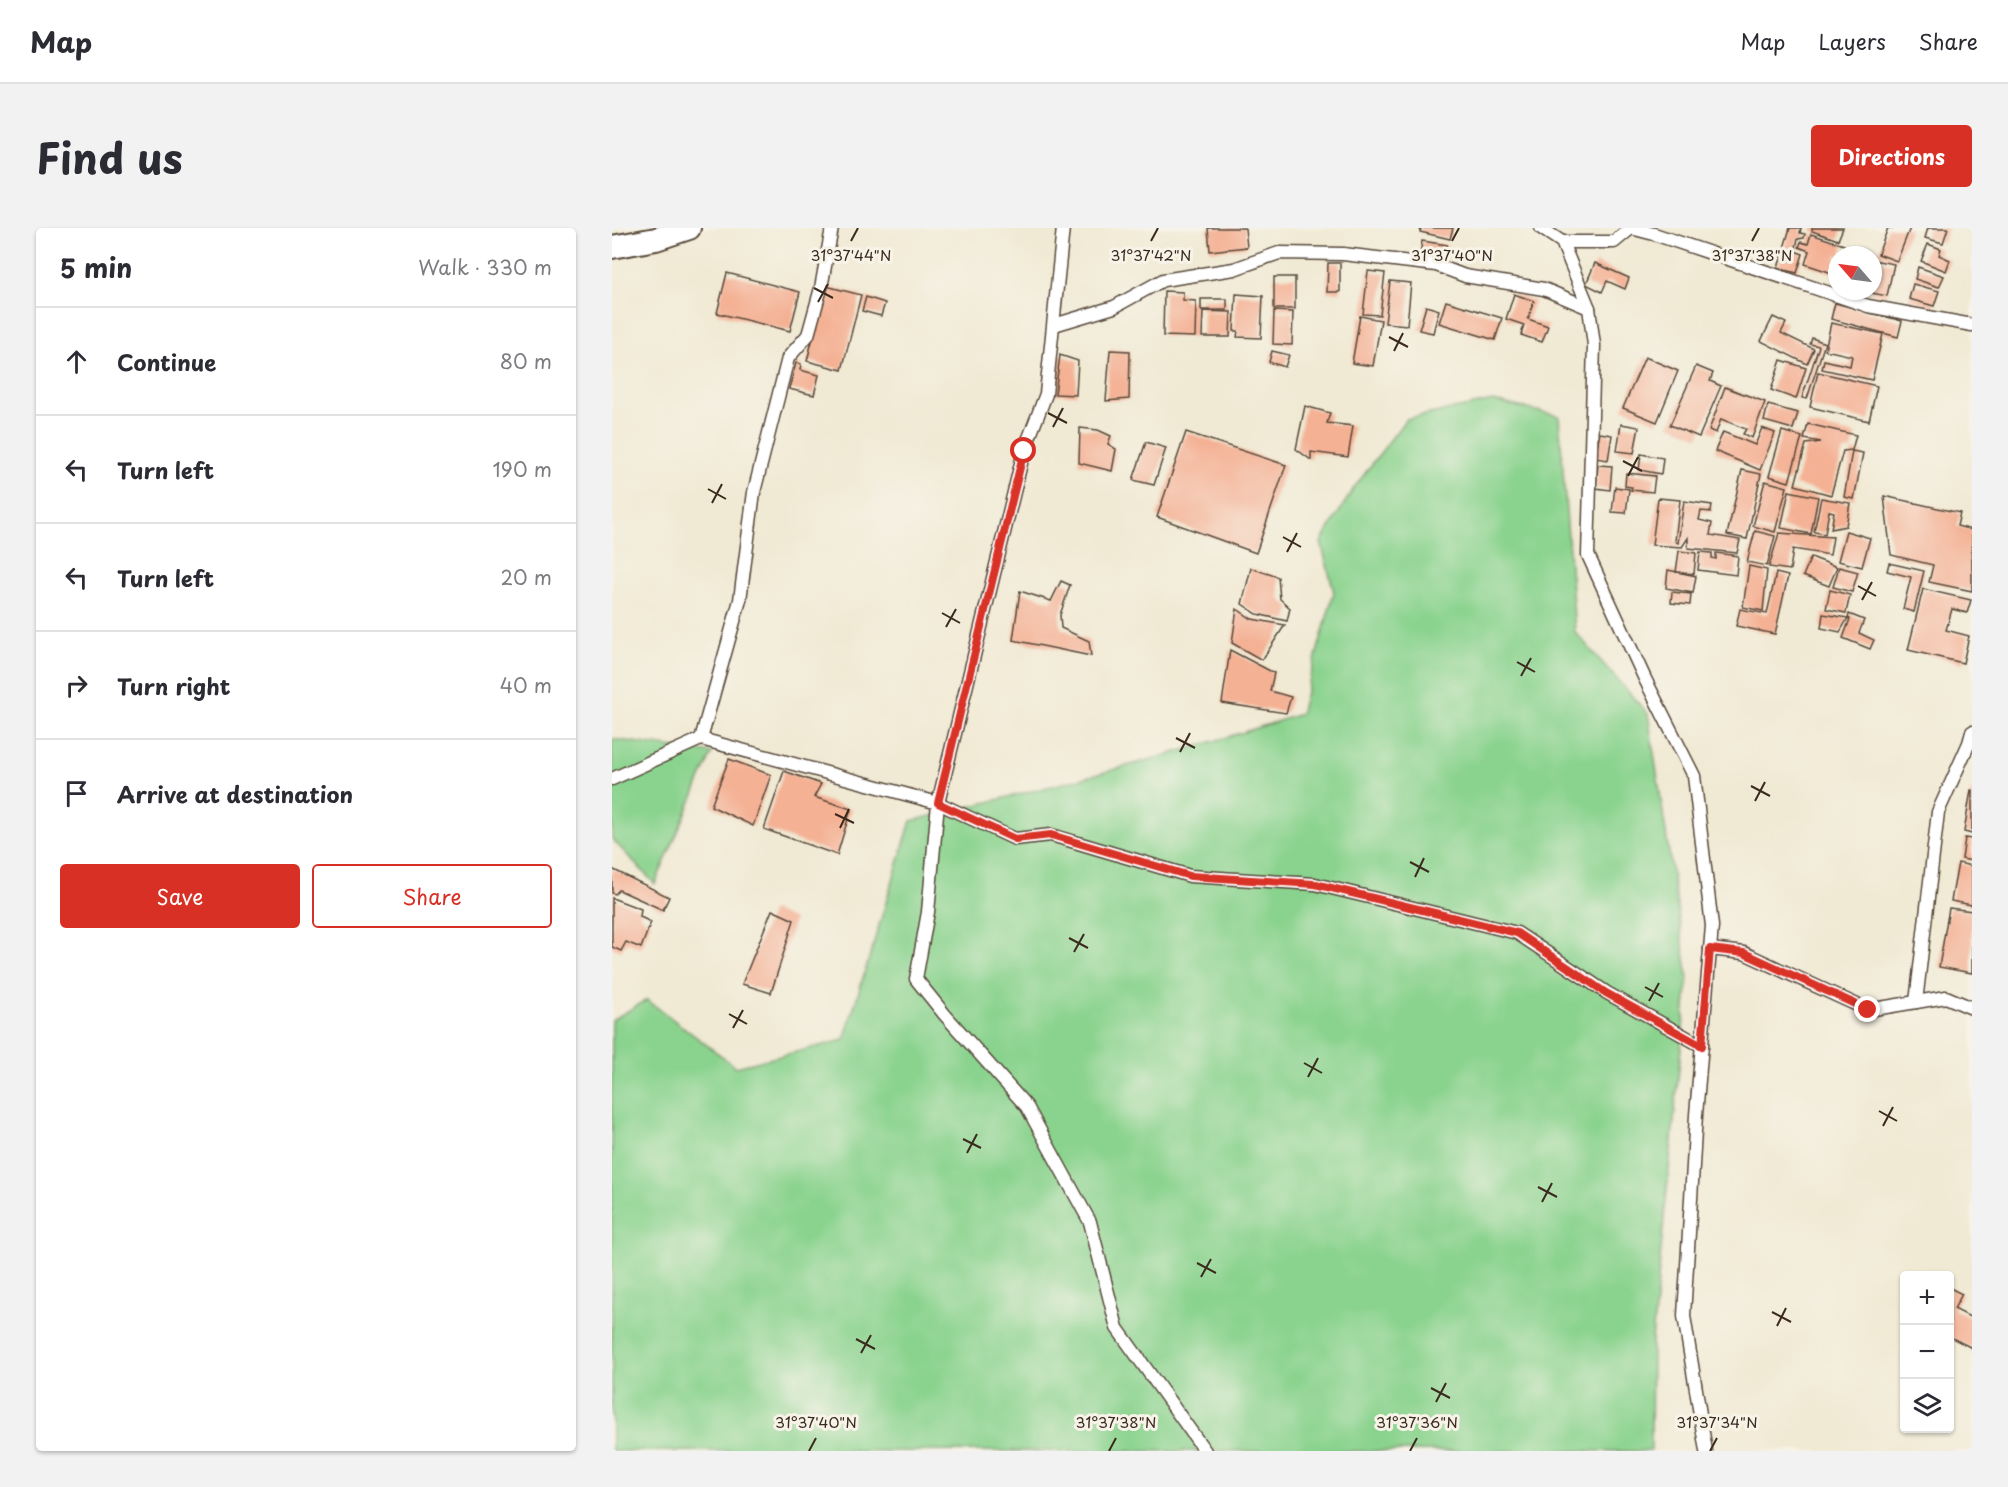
<!DOCTYPE html>
<html lang="en">
<head>
<meta charset="utf-8">
<style>
	body { margin:0; font-family:"Playpen Sans",sans-serif; background:#f2f2f3; color:#2b2b33 }
	.controls { position:absolute; right:18px; bottom:18px; display:grid; overflow:hidden; border-radius:6px; box-shadow:0 2px 4px #0004 }
	.controls button { width:54px; height:54px; display:grid; place-items:center; padding:0; border:0; border-bottom:2px solid #e1e1e2; background:#fff; color:#2b2b33; font:30px sans-serif }
	.compass { position:absolute; left:1216px; top:18px; width:54px; height:54px; border-radius:50%; background:#fff; box-shadow:0 2px 4px #0004; rotate:298deg }
	.stop { position:absolute; width:18px; height:18px; margin:-14px; border:4px solid #d93025; border-radius:50%; background:#fff }
	.stop.end { background:#d93025; border-color:#fff; box-shadow:0 2px 6px #0008 }
	.list { margin:0; padding:0; list-style:none }
	h2 { display:flex; justify-content:space-between; align-items:center; height:78px; margin:0; padding:0 24px; font-size:26px }
	h2 small { font-size:20px; font-weight:400; color:#7c7c81 }
	.list li { display:grid; grid-template-columns:39px 1fr auto; gap:18px; align-items:center; box-sizing:border-box; height:108px; padding:0 24px; border-top:2px solid #e1e1e2 }
	.list b { display:block; font-size:22px; white-space:nowrap }
	.list em { font-size:20px; font-style:normal; color:#7c7c81 }
	.actions { display:flex; gap:12px; padding:18px 24px }
	.actions a { flex:1; padding:14px 0; border:2px solid #d93025; border-radius:6px; text-align:center; font-size:21px; color:#d93025 }
	.actions .main { background:#d93025; color:#fff }
	.icon { flex:none; width:33px; height:33px; fill:none; stroke:currentColor; stroke-width:2; stroke-linecap:round; stroke-linejoin:round }
	.map { position:relative; flex:none; width:1360px; height:1223px; overflow:hidden; border-radius:6px }
	header { display:flex; align-items:center; gap:36px; box-sizing:border-box; height:84px; padding:0 30px; background:#fff; border-bottom:2px solid #e1e1e2 }
	header strong { font-size:28px }
	nav { display:flex; gap:33px; margin-inline-start:auto; font-size:21px }
	.intro { display:flex; align-items:center; justify-content:space-between; box-sizing:border-box; height:144px; padding:0 36px }
	h1 { margin:0; font-size:42px }
	.button { padding:15px 27px; border-radius:6px; background:#d93025; color:#fff; font-size:21px; font-weight:700 }
	main { display:flex; gap:36px; padding:0 36px }
	aside { flex:1; background:#fff; border-radius:6px; box-shadow:0 2px 4px #0004 }
	.map>svg:first-child { display:block }
	.green { fill:#8ad38e; stroke:#627e56; stroke-width:1.5 }
	.building { fill:#f4b194 }
	.lines { fill:none; stroke-linecap:round; stroke-linejoin:round }
	.service-casing { stroke:#564739; stroke-width:15 }
	.minor-casing { stroke:#564739; stroke-width:26 }
	.service { stroke:#fff; stroke-width:12 }
	.minor { stroke:#fff; stroke-width:22 }
	.route { stroke:#d93025; stroke-width:8 }
	.ticks { fill:none; stroke:#3b2a1e; stroke-width:2 }
	.ticks-label { font-size:15px; text-anchor:middle; fill:#3b2a1e; stroke:#f7f3e8; stroke-width:6; stroke-linejoin:round; paint-order:stroke }
</style>
</head>
<body>
<header>
<strong>Map</strong>
<nav><a>Map</a><a>Layers</a><a>Share</a></nav>
</header>
<div class="intro"><h1>Find us</h1><a class="button">Directions</a></div>
<main>
<aside>
<h2>5 min<small>Walk · 330 m</small></h2>
<ul class="list">
<li><svg class="icon" aria-label="ahead" viewBox="0 0 24 24"><path d="M12 20V5M6 11l6-6 6 6"/></svg><div><b>Continue</b></div><em>80 m</em></li>
<li><svg class="icon" aria-label="left" viewBox="0 0 24 24"><path d="M17 20v-9H6M10 6l-5 5 5 5"/></svg><div><b>Turn left</b></div><em>190 m</em></li>
<li><svg class="icon" aria-label="left" viewBox="0 0 24 24"><path d="M17 20v-9H6M10 6l-5 5 5 5"/></svg><div><b>Turn left</b></div><em>20 m</em></li>
<li><svg class="icon" aria-label="right" viewBox="0 0 24 24"><path d="M7 20v-9h11M14 6l5 5-5 5"/></svg><div><b>Turn right</b></div><em>40 m</em></li>
<li><svg class="icon" aria-label="arrive" viewBox="0 0 24 24"><path d="M6 21V4h12l-3 4 3 4H6"/></svg><div><b>Arrive at destination</b></div></li>
</ul>
<div class="actions"><a class="main">Save</a><a>Share</a></div>
</aside>
<div class="map">
<svg width="1360" height="1223" viewBox="0 0 1360 1223">
	<rect width="100%" height="100%" fill="#f7f3e8"/>
	<filter id="ink" filterUnits="userSpaceOnUse"><feTurbulence type="fractalNoise" baseFrequency=".0167" numOctaves="2"/><feDisplacementMap in="SourceGraphic" scale="12" xChannelSelector="R" yChannelSelector="G"/><feConvolveMatrix kernelMatrix="1 2 1 2 8 2 1 2 1" color-interpolation-filters="sRGB"/></filter>
	<filter id="wash" filterUnits="userSpaceOnUse"><feTurbulence type="fractalNoise" baseFrequency=".008" numOctaves="4" result="noise"/><feDisplacementMap in="SourceGraphic" scale="24" xChannelSelector="R" yChannelSelector="G"/><feGaussianBlur stdDeviation="1.35" result="paint"/><feColorMatrix in="noise" values="0 0 0 0 0 0 0 0 0 0 0 0 0 0 0 0 0 1.4 0 .05"/><feComposite in="paint" operator="in"/></filter>
	<g filter="url(#wash)">
		<rect width="100%" height="100%" fill="#f0e9d3"/>
		<g class="green">
			<path d="M881,173L947,188L963,404L1036,486L1076,750L1040,1112L1039,1223H0V792L35,772L124,839L232,812L299,593C431,561 559,529 688,486L722,364L709,314L742,260L794,191Z"/>
			<polygon points="0,511 100,525 43,656 0,611"/>
		</g>
		<g id="blocks">
			<g class="building">
				<polygon points="596,0 633,0 635,19 598,23"/>
				<polygon points="809,0 841,0 838,11 808,4"/>
				<polygon points="1178,0 1189,0 1188,5 1193,6 1192,10 1186,11 1183,23 1191,26 1185,45 1166,40"/>
				<polygon points="1200,0 1231,0 1226,12 1200,3"/>
				<polygon points="1276,0 1298,0 1285,33 1266,26"/>
				<polygon points="1316,0 1336,0 1331,15 1313,10"/>
				<polygon points="1199,6 1232,17 1229,27 1225,27 1223,46 1193,36 1197,23 1187,19 1189,14 1196,16"/>
				<polygon points="810,13 835,17 833,32 808,28"/>
				<polygon points="1316,16 1329,21 1327,27 1338,32 1334,43 1309,33"/>
				<polygon points="1261,32 1282,36 1275,68 1254,64 1261,63"/>
				<polygon points="716,35 728,35 728,64 715,64"/>
				<polygon points="983,35 1017,50 1013,61 995,53 990,64 974,56"/>
				<polygon points="1306,39 1332,48 1327,59 1303,51"/>
				<polygon points="756,43 773,45 768,87 751,86"/>
				<polygon points="115,45 188,64 178,103 105,85"/>
				<rect x="662" y="49" width="21" height="32"/>
				<polygon points="778,53 799,55 795,97 773,95"/>
				<polygon points="1301,56 1327,63 1322,78 1297,71"/>
				<polygon points="214,58 249,67 230,142 195,133"/>
				<polygon points="552,63 571,64 571,72 584,73 583,109 551,108"/>
				<polygon points="624,66 651,68 649,110 625,109 626,103 622,103"/>
				<polygon points="902,66 922,73 916,91 936,98 930,114 909,107 912,97 894,91"/>
				<polygon points="254,69 273,75 269,88 250,83"/>
				<rect x="589" y="71" width="26" height="11"/>
				<polygon points="834,73 890,90 883,112 827,95"/>
				<polygon points="1223,75 1290,93 1286,109 1219,91"/>
				<polygon points="814,78 827,82 821,105 807,102"/>
				<polygon points="591,83 619,84 618,109 590,109"/>
				<polygon points="662,83 681,84 680,117 661,116"/>
				<polygon points="748,88 769,92 761,138 740,135"/>
				<polygon points="1161,89 1174,95 1169,105 1202,121 1195,136 1149,113"/>
				<polygon points="1219,95 1271,106 1260,152 1210,141 1212,132 1238,138 1240,128 1213,122"/>
				<polygon points="1200,110 1213,115 1195,171 1190,170 1207,118 1198,116"/>
				<polygon points="498,122 518,123 517,171 494,173"/>
				<polygon points="660,123 677,127 673,139 657,134"/>
				<polygon points="448,127 466,133 464,167 443,166"/>
				<polygon points="1033,129 1066,143 1045,194 1011,180"/>
				<polygon points="1169,132 1194,140 1184,171 1159,162"/>
				<polygon points="184,135 189,136 188,142 207,147 202,167 177,161"/>
				<polygon points="1084,138 1101,145 1098,153 1109,158 1087,209 1058,197"/>
				<polygon points="1206,144 1265,158 1257,193 1198,179"/>
				<polygon points="1113,159 1153,174 1140,210 1131,206 1134,201 1109,191 1104,205 1097,202"/>
				<polygon points="1156,177 1186,185 1181,201 1152,193"/>
				<polygon points="693,178 718,185 715,195 741,198 736,229 699,224 699,232 684,221"/>
				<polygon points="1009,196 1027,199 1022,225 1005,223"/>
				<polygon points="1196,196 1244,207 1240,222 1231,223 1219,267 1183,257 1194,216 1209,214 1192,211"/>
				<polygon points="468,200 486,202 499,208 496,216 504,221 500,243 467,235"/>
				<polygon points="1150,200 1163,205 1148,242 1103,223 1111,204 1143,217"/>
				<polygon points="1170,203 1190,209 1177,254 1157,248"/>
				<polygon points="574,204 674,237 644,325 545,289"/>
				<polygon points="988,205 1000,207 996,232 983,230"/>
				<polygon points="534,214 554,220 542,257 521,252"/>
				<polygon points="1240,223 1251,225 1242,271 1232,269"/>
				<polygon points="1029,226 1051,230 1049,246 1027,242"/>
				<polygon points="986,237 1000,238 998,262 984,260"/>
				<polygon points="1130,242 1149,246 1135,311 1115,307"/>
				<polygon points="1014,245 1043,248 1041,264 1019,262 1020,259 1013,258"/>
				<polygon points="1153,253 1175,259 1163,304 1141,298"/>
				<polygon points="1003,259 1017,261 1014,285 1000,284"/>
				<polygon points="1177,263 1206,269 1199,306 1169,300"/>
				<polygon points="1272,268 1348,285 1345,298 1360,302 1360,363 1317,354 1321,337 1279,327"/>
				<polygon points="1046,270 1068,272 1063,313 1066,315 1072,273 1100,277 1099,284 1089,283 1087,292 1100,295 1098,307 1128,312 1125,325 1076,320 1076,310 1070,319 1040,317"/>
				<polygon points="1209,270 1238,275 1234,298 1219,301 1222,284 1217,283 1213,306 1202,304"/>
				<polygon points="1143,303 1163,308 1155,338 1135,334"/>
				<polygon points="1234,303 1258,310 1250,339 1226,333"/>
				<polygon points="1167,305 1221,309 1218,327 1181,321 1178,342 1157,339"/>
				<polygon points="1067,323 1084,325 1082,346 1064,344"/>
				<polygon points="1088,324 1100,325 1100,330 1104,331 1104,325 1126,328 1124,347 1086,342"/>
				<polygon points="1199,329 1225,339 1217,358 1191,348"/>
				<polygon points="1277,335 1312,343 1302,384 1291,381 1299,349 1275,343"/>
				<polygon points="1137,338 1155,342 1151,383 1131,379"/>
				<polygon points="1227,339 1246,344 1240,364 1221,359"/>
				<polygon points="639,340 666,349 668,371 678,380 675,393 645,386 630,376"/>
				<polygon points="1056,342 1084,348 1081,365 1054,360"/>
				<polygon points="1164,345 1176,348 1163,406 1124,398 1128,381 1155,386"/>
				<polygon points="449,353 458,357 448,387 449,400 477,413 479,428 401,412 408,363 439,373"/>
				<polygon points="1311,361 1359,372 1355,385 1340,381 1334,402 1357,408 1351,435 1296,422"/>
				<polygon points="1218,362 1238,367 1234,385 1214,381"/>
				<polygon points="1060,364 1079,366 1078,377 1059,375"/>
				<polygon points="625,381 640,391 673,397 650,432 620,415"/>
				<polygon points="1211,386 1236,390 1228,404 1209,400"/>
				<polygon points="1237,386 1252,392 1247,405 1262,412 1258,421 1231,410 1238,391 1236,390"/>
				<polygon points="618,422 662,445 658,463 679,469 674,485 610,475"/>
				<polygon points="117,531 159,547 141,598 99,578"/>
				<polygon points="172,543 209,556 202,569 239,581 225,627 152,601"/>
				<polygon points="1359,562 1360,562 1360,606 1352,604"/>
				<polygon points="1353,610 1360,611 1360,633 1350,631"/>
				<polygon points="1346,635 1360,638 1360,677 1339,673"/>
				<polygon points="0,641 57,669 51,682 7,662 3,666 0,665"/>
				<polygon points="0,670 29,681 28,689 39,694 29,720 14,714 9,723 0,719"/>
				<polygon points="1337,680 1360,683 1360,745 1327,739"/>
				<polygon points="160,682 182,692 159,765 130,756"/>
				<polygon points="1338,1060 1350,1066 1342,1081 1360,1090 1360,1120 1338,1109"/>
			</g>
		</g>
	</g>
	<g filter="url(#ink)">
		<use href="#blocks" fill-opacity="0" stroke="#564739" stroke-width="1.5"/>
		<g class="lines">
			<g class="service-casing">
				<g id="service">
					<polyline points="451,0 434,166 412,223 326,575 316,684 304,751 333,787 415,879 478,994 505,1100 593,1223"/>
					<polyline points="929,0 950,14 977,80 982,117 976,327 1033,451 1082,548 1100,698 1084,887 1072,1088 1094,1223"/>
					<polyline points="950,14 1002,14 1019,0 1042,6 1256,78 1360,97"/>
					<polyline points="442,97 502,79 551,52 622,41 667,25 731,26 824,37 853,48 932,61 977,80"/>
					<polyline points="89,511 128,372 142,264 176,130 196,107 209,60 220,0"/>
					<polyline points="0,551 89,511 326,575 403,611 439,607 578,648 703,656 905,705 995,765 1090,818"/>
					<polyline points="1098,721 1132,725 1256,782 1334,769 1360,780"/>
					<polyline points="1304,774 1326,584 1357,515 1360,504"/>
				</g>
			</g>
			<g class="minor-casing">
				<polyline id="minor" points="0,19 44,11 77,0"/>
			</g>
			<use href="#service" class="service"/>
			<use href="#minor" class="minor"/>
		</g>
	</g>
	<g class="lines" filter="url(#ink)">
		<polyline class="route" points="412,223 326,575 403,611 439,607 578,648 703,656 905,705 994,765 1090,818 1098,721 1132,725 1256,782"/>
	</g>
	<path class="ticks" d="M239,13L246,0M539,13L546,0M840,13L847,0M1140,13L1147,0M202,60L221,70M206,74L216,56M777,109L796,119M782,123L791,105M436,185L455,195M441,199L451,180M1011,233L1030,243M1016,248L1026,229M96,261L114,271M100,275L110,256M671,309L689,319M675,324L685,305M1246,358L1264,368M1250,372L1260,354M330,385L348,395M334,399L344,381M905,434L923,444M909,448L919,430M564,510L583,520M568,524L578,505M1139,558L1158,568M1143,573L1153,554M223,586L242,595M228,600L237,581M798,634L817,644M803,649L812,630M457,710L476,720M462,724L472,706M1033,759L1051,769M1037,773L1047,755M117,786L135,796M121,800L131,782M692,835L710,845M696,849L706,830M1267,883L1285,893M1271,898L1281,879M351,911L369,920M355,925L365,906M926,959L945,969M930,974L940,955M585,1035L604,1045M589,1049L599,1031M1160,1084L1179,1094M1165,1098L1174,1080M244,1111L263,1121M249,1125L259,1107M819,1160L838,1170M824,1174L834,1155M197,1223L204,1210M497,1223L504,1210M798,1223L805,1210M1098,1223L1105,1210"/>
	<g class="ticks-label">
		<text x="239" y="33">31°37'44"N</text>
		<text x="539" y="33">31°37'42"N</text>
		<text x="840" y="33">31°37'40"N</text>
		<text x="1140" y="33">31°37'38"N</text>
		<text x="204" y="1200">31°37'40"N</text>
		<text x="504" y="1200">31°37'38"N</text>
		<text x="805" y="1200">31°37'36"N</text>
		<text x="1105" y="1200">31°37'34"N</text>
	</g>
</svg>
<div class="controls">
<button>+</button>
<button>−</button>
<button><svg class="icon" aria-label="layers" viewBox="0 0 24 24"><path d="M12 4l9 5-9 5-9-5zM3 14l9 5 9-5"/></svg></button>
</div>
<svg class="compass" viewBox="-18 -18 36 36"><path d="M0-13l5 13h-10z" fill="#e53935"/><path d="M0 13l5-13h-10z" fill="#7c7c81"/></svg>
<div class="stop" style="left:412px;top:223px"></div>
<div class="stop end" style="left:1256px;top:782px"></div>
</div>
</main>
</body>
</html>
